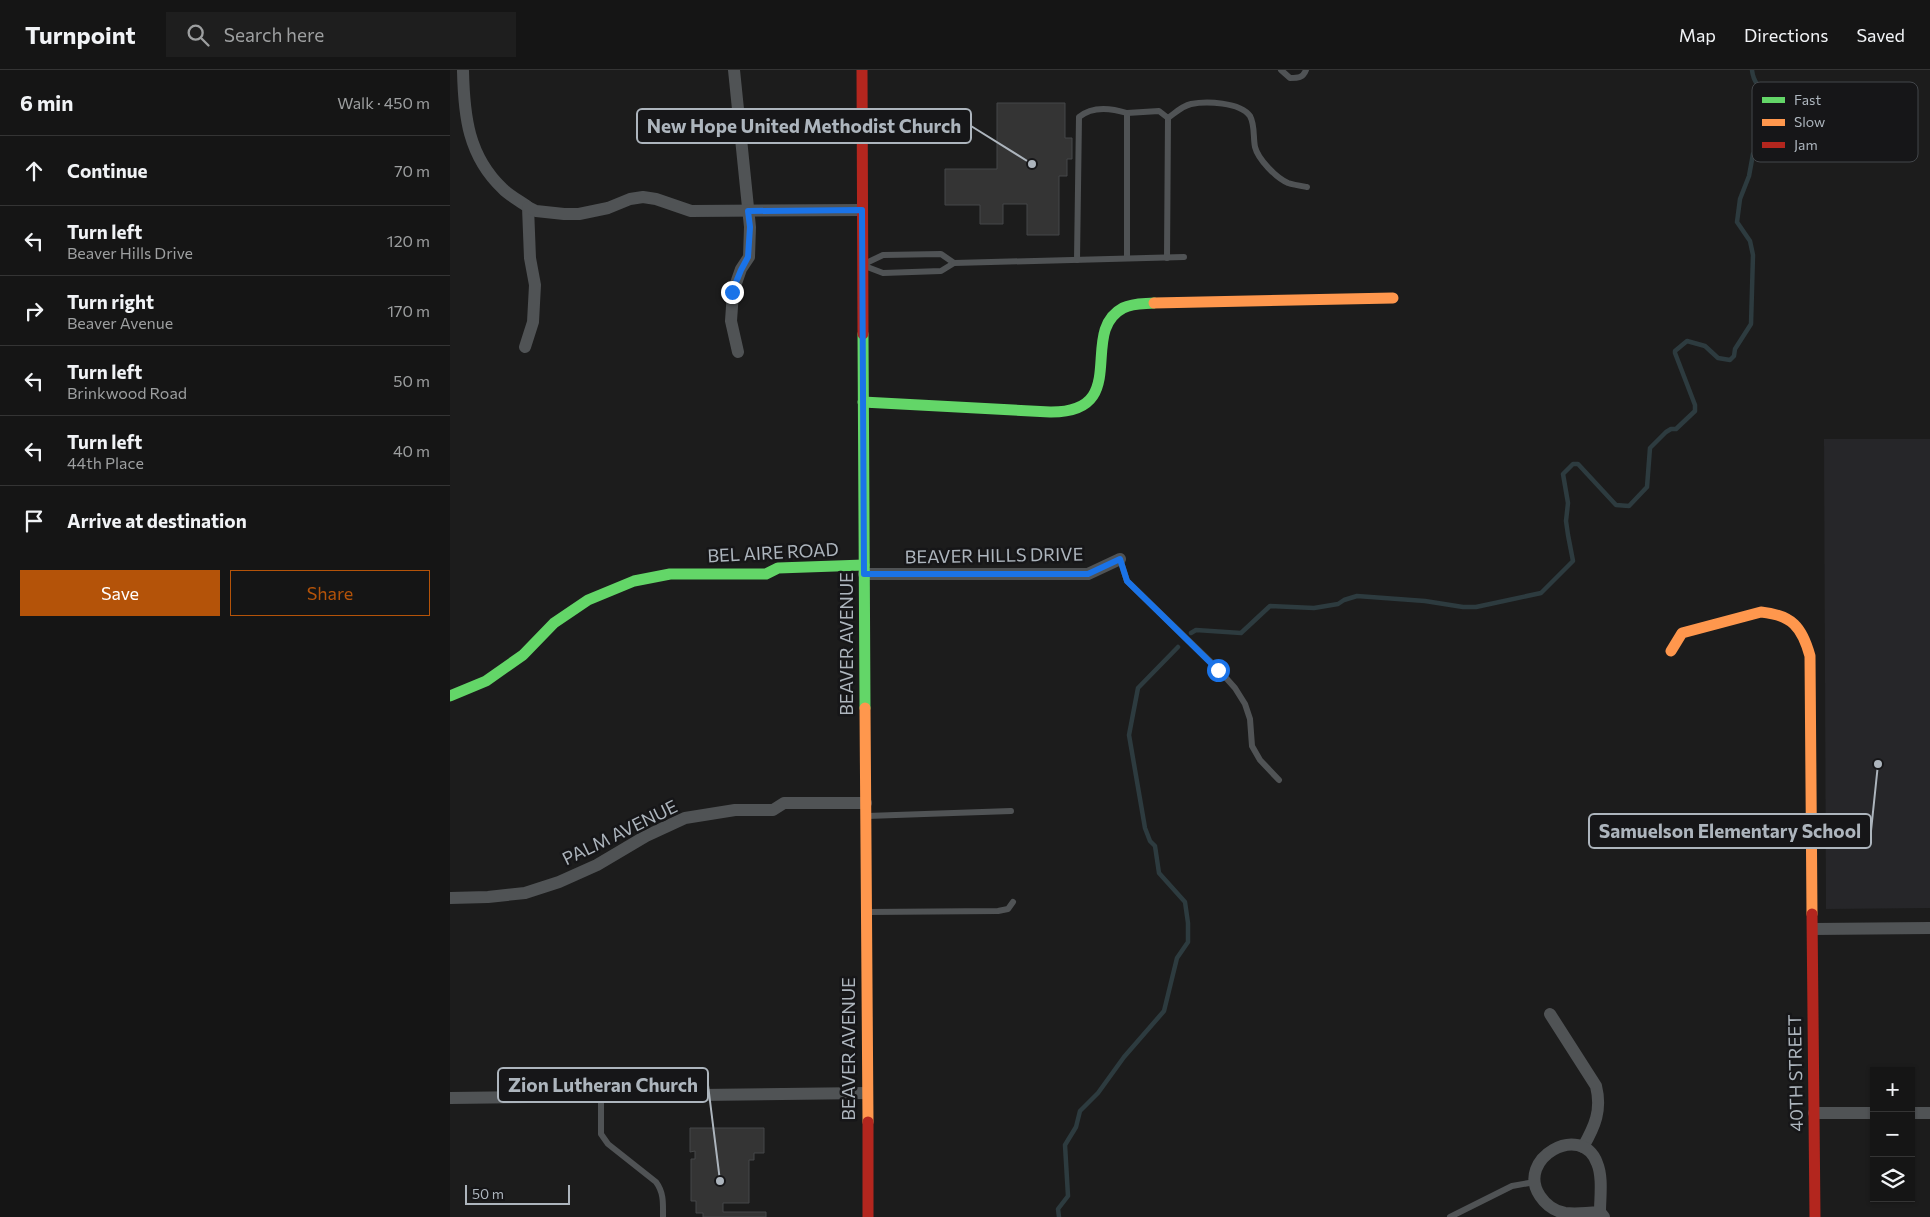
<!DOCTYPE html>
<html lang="en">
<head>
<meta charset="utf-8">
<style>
	body { margin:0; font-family:Commissioner,sans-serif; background:#1e1e1e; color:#f1f3f6 }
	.controls { position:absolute; right:15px; bottom:15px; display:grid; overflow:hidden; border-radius:0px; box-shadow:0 1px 4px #0004 }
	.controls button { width:45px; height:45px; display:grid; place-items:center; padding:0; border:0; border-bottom:1px solid #343434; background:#151515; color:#f1f3f6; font:25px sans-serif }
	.scale { position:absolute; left:15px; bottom:12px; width:105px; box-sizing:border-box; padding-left:5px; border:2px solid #adb5bd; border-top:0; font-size:14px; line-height:18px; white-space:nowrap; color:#adb5bd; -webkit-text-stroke:4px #161618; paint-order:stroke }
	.stop { position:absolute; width:15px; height:15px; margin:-11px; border:4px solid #1a73e8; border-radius:50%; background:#fff }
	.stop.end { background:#1a73e8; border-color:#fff; box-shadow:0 1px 5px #0008 }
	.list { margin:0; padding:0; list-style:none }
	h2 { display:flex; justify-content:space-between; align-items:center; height:65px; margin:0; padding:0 20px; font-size:21px }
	h2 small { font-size:16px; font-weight:400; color:#9d9fa0 }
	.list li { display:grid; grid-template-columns:32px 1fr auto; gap:15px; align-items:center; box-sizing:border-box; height:70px; padding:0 20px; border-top:1px solid #343434 }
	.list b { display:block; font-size:19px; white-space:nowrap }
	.list p { margin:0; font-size:16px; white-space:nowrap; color:#9d9fa0 }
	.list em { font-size:16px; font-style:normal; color:#9d9fa0 }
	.actions { display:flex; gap:10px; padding:15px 20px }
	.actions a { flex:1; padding:11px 0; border:1px solid #b45309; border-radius:0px; text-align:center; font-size:18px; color:#b45309 }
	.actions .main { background:#b45309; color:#fff }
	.icon { flex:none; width:28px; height:28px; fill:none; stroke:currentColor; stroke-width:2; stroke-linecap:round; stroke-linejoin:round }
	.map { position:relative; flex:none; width:1480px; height:1147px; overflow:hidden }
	header { display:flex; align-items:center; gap:30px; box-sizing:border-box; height:70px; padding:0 25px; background:#151515; border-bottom:1px solid #343434 }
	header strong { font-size:24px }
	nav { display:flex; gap:28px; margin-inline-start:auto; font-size:18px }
	.search { width:350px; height:45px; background:#1e1e1e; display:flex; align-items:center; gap:12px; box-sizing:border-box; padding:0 18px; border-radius:0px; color:#9d9fa0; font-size:19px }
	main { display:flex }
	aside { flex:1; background:#151515 }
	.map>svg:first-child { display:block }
	.built { fill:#262629 }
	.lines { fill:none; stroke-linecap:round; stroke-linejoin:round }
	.stream { stroke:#2d3b3f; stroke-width:4.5 }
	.building { fill:#343434; stroke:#454748 }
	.lane { stroke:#505355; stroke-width:6 }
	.street { stroke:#505355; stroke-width:12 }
	.fast { stroke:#63d668; stroke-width:11 }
	.slow { stroke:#ff974d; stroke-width:11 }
	.jam { stroke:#b3261e; stroke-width:11 }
	.route { stroke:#1a73e8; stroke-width:6 }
	.labels { text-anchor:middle; stroke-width:5; stroke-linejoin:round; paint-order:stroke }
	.street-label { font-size:18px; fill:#adb5bd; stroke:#161618 }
	.key { fill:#161618; stroke:#43464a; stroke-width:1 }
	.key-label { font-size:14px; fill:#adb5bd }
	.leader { fill:none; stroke:#adb5bd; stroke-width:2 }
	.callout-dot { fill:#adb5bd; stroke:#161618; stroke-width:2 }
	.callout { fill:#161618; stroke:#adb5bd; stroke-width:2 }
	.callout-label { font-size:19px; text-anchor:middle; font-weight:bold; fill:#adb5bd }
</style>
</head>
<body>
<header>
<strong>Turnpoint</strong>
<div class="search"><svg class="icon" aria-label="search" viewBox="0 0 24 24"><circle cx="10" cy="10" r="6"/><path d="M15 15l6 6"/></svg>Search here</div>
<nav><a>Map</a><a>Directions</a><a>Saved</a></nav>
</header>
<main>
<aside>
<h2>6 min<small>Walk · 450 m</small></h2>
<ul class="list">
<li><svg class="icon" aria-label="ahead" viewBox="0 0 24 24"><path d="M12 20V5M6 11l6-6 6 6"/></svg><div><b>Continue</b></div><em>70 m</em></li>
<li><svg class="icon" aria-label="left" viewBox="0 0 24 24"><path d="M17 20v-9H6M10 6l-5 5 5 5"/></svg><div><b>Turn left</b><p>Beaver Hills Drive</p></div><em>120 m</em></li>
<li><svg class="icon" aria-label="right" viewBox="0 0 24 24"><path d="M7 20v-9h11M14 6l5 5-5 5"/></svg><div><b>Turn right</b><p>Beaver Avenue</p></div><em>170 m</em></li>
<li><svg class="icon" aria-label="left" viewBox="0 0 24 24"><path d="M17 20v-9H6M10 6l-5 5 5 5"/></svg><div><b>Turn left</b><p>Brinkwood Road</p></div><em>50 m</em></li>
<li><svg class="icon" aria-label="left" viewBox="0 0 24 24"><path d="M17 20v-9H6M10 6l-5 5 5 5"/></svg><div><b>Turn left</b><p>44th Place</p></div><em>40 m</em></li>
<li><svg class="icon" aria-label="arrive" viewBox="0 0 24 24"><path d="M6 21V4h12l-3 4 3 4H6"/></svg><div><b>Arrive at destination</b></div></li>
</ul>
<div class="actions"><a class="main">Save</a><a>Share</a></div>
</aside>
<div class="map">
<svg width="1480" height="1147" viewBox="0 0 1480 1147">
	<rect width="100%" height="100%" fill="#1c1c1c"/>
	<polygon class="built" points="1374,369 1480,369 1480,838 1376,839"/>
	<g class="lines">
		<g class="stream">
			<path d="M741,563L746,560L791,563L820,536L864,538L888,534L894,530L907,526L975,531L1013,537H1026L1091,523L1123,491L1118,465L1116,451L1118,433L1113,404L1123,394H1128L1166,435L1179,436L1197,417L1200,378L1216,362L1221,359H1226L1245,341V335L1225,283V281L1237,271L1255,276L1268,288L1280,290L1284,286L1285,279L1301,254L1303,185L1300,171L1287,152L1290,129L1299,106L1303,84L1316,71H1325L1334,63C1334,56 1334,50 1331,43C1324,26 1304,21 1302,0"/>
			<polyline points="609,1147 608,1139 618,1126 615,1075 626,1057 630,1041 648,1023 674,987 714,941 727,888 738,872 738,853 735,832 709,803 705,776 700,771 695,758 679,665 688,618 728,577"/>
		</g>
	</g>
	<g class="building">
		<polygon points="547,33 615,33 615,68 622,68 622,89 617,89 617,106 609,106 609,165 577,165 577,134 553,134 553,154 530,154 530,135 495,135 495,99 547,99"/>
		<polygon points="240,1058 314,1058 314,1083 304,1083 304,1090 299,1090 299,1133 273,1133 273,1142 316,1142 316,1147 253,1147 253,1143 246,1143 246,1131 241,1131 241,1089 245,1089 245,1081 240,1082"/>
	</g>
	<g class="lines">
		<g class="lane">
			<path d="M831,0L840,8C848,8 853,8 856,0"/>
			<polyline points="677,43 709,41 718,48 717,188"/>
			<path d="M718,48C725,43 732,36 741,34C756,31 790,32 800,46C805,55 803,67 805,77C808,89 826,108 838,113C844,115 851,116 857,117"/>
			<polygon points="491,184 504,193 491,201 433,203 412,195 433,185"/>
			<path d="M627,190L629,47C642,36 661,38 677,43V188"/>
			<polyline points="504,193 734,187"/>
			<polyline points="670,489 677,511 768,599 785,618 795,634 800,649 802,676 810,690 829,710"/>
			<polyline points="417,746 561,741"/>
			<polyline points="418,842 548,841 558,839 563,832"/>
			<path d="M151,1027V1064L158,1074L206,1112C214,1123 213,1133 213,1147"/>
			<polyline points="1000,1147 1062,1116 1085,1112"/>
		</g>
		<g class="street">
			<polyline points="284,0 300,157 299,187 291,199 283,222 281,251 288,282"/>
			<path d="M13,1C14,46 18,86 53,119C60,126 70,131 78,137L80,188L85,215L83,252L75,277"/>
			<polyline points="78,137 86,141 114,144 129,144 158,138 180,129 193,127 206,129 241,141 412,140"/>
			<polyline points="414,504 638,504 670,489"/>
			<polyline points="0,828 38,827 75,823 109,812 147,795 196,766 235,748 285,740 323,740 334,733 416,733"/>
			<polyline points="1363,859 1480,858"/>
			<path d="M1100,944L1146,1016C1152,1040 1145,1056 1133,1077"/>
			<polyline points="0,1028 417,1023"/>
			<polyline points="1364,1043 1424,1043"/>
			<polyline points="1461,1043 1480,1043"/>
			<path d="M1150,1142C1139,1143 1126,1144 1115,1143C1104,1141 1096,1135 1090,1126C1065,1089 1131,1051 1147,1093C1153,1107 1150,1127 1150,1142L1154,1147"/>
		</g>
		<g class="fast">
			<polyline points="413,264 415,638"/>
			<path d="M413,332L600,342C683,343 627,262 673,238C683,233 693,234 704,233"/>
			<polyline points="0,626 36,611 73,585 104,553 138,530 184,511 220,504 316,504 328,498 414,495"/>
		</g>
		<g class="slow">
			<polyline points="704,233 943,228"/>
			<path d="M1221,581L1232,563L1311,542C1342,545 1352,557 1360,586L1362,844"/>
			<polyline points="415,638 418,1052"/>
		</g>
		<g class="jam">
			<polyline points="412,0 413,264"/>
			<polyline points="1362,844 1365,1147"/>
			<polyline points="418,1052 418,1147"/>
		</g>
	</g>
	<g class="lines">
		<polyline class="route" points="282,222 291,200 298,187 300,157 298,141 412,140 414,504 638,504 670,489 677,511 768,600"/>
	</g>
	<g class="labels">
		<g class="street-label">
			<text transform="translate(323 483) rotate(-3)" y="6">BEL AIRE ROAD</text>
			<text transform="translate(544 486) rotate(-1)" y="6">BEAVER HILLS DRIVE</text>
			<text transform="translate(397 574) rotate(-90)" y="6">BEAVER AVENUE</text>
			<text transform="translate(170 763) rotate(-26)" y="6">PALM AVENUE</text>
			<text transform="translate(399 979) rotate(-90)" y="6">BEAVER AVENUE</text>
			<text transform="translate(1346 1003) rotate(-91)" y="6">40TH STREET</text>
		</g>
	</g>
	<rect x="1302" y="12" width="166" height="80" rx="8" class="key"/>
	<rect x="1312" y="27" width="23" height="6" fill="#63d668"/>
	<rect x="1312" y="49" width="23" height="7" fill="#ff974d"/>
	<rect x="1312" y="72" width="23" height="6" fill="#b3261e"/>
	<g class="key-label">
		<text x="1344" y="35">Fast</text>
		<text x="1344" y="57">Slow</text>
		<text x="1344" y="80">Jam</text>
	</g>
	<path class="leader" d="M582 94L521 56M1428 694L1421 761M270 1111L258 1015"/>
	<g class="callout-dot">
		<circle cx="582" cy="94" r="5"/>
		<circle cx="1428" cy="694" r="5"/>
		<circle cx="270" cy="1111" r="5"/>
	</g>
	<g class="callout">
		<rect x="187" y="39" width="334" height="34" rx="5"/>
		<rect x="1139" y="744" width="282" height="34" rx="5"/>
		<rect x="48" y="998" width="210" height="34" rx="5"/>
	</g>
	<g class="callout-label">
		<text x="354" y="63">New Hope United Methodist Church</text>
		<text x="1280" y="768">Samuelson Elementary School</text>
		<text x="153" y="1022">Zion Lutheran Church</text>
	</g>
</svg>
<div class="controls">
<button>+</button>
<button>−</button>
<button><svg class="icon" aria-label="layers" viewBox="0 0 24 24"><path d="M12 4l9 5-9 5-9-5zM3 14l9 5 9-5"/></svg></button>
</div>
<div class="scale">50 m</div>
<div class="stop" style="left:768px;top:600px"></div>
<div class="stop end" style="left:282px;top:222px"></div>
</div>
</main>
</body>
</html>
